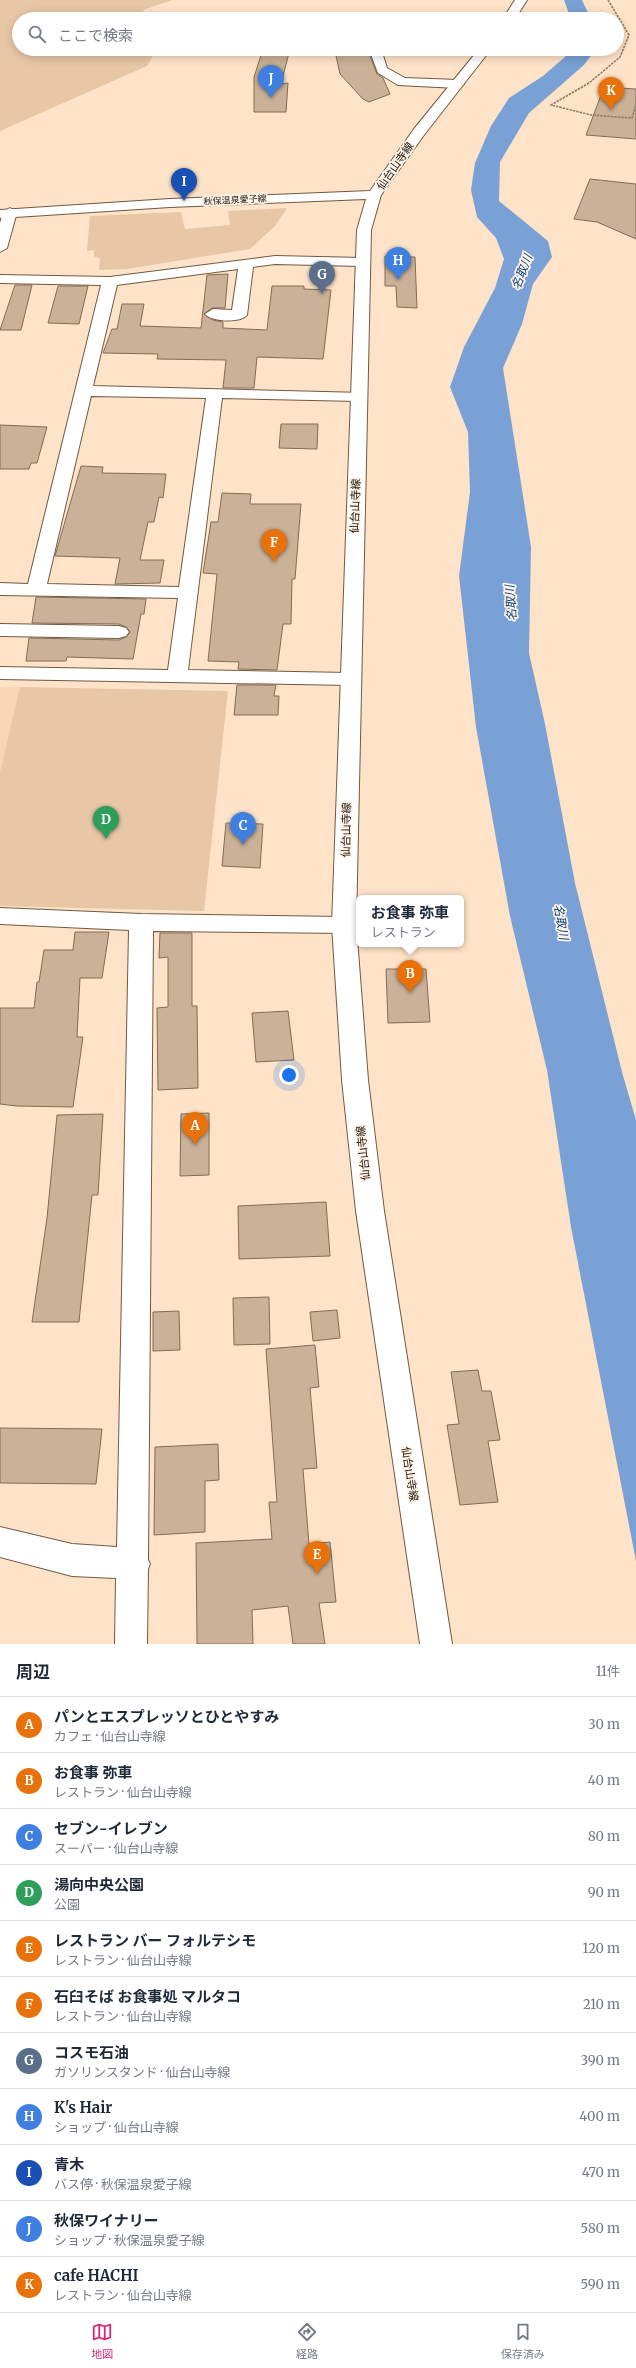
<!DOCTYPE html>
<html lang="ja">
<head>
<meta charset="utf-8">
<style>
	body { margin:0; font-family:Merriweather,"Noto Sans JP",serif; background:#f2f2f3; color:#1f2937 }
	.you { position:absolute; left:289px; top:1075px; width:14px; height:14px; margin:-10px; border:3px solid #fff; border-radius:50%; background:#1a73e8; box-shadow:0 0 0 6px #1a73e833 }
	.badge { display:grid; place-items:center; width:26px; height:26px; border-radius:50%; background:#db2777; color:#fff; font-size:13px; font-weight:700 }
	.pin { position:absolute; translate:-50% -33px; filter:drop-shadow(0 1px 2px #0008) }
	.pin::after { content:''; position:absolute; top:21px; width:14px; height:12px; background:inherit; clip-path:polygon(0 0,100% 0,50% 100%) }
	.popup { position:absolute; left:356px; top:895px; width:108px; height:52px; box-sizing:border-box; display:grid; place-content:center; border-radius:6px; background:#fff; filter:drop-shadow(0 1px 3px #0005); font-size:13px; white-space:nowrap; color:#747a83 }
	.popup b { font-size:15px; color:#1f2937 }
	.popup::after { content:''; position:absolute; left:50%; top:100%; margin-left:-8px; border:8px solid transparent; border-top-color:#fff }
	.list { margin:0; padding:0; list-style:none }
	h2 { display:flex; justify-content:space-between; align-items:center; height:52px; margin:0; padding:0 16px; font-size:17px }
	h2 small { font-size:13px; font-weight:400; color:#747a83 }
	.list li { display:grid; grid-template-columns:26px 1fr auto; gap:12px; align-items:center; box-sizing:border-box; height:56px; padding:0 16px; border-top:1px solid #e0e1e3 }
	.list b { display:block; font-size:15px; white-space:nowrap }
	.list p { margin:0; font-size:13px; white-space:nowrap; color:#747a83 }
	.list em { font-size:13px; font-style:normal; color:#747a83 }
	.icon { flex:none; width:22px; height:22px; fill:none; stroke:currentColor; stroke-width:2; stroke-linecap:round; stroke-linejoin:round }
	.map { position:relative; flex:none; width:636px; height:1644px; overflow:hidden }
	.search { position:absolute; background:#fff; box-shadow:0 2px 10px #0003; left:12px; right:12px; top:12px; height:44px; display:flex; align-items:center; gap:10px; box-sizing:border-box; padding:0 14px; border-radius:22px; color:#747a83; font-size:15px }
	.sheet { height:668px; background:#fff }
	nav { display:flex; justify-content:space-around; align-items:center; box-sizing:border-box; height:56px; border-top:1px solid #e0e1e3; background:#fff; font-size:11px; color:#747a83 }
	nav a { display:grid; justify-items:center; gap:2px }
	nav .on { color:#db2777 }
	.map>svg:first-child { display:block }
	.built { fill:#f6d6b5 }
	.green { fill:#e7c7a6 }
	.water { fill:#7aa1d6 }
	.building { fill:#cab197; stroke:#836c54 }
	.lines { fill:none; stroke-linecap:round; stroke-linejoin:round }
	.minor-casing { stroke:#705942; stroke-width:2 }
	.major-casing { stroke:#705942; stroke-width:2 }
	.path { stroke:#8b7a67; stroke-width:1.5; stroke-dasharray:2.5 1; stroke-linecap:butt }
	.minor { fill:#fff; fill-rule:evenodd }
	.major { fill:#fff; fill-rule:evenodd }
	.labels { text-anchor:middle; stroke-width:3.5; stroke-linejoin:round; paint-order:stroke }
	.far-street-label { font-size:9px; fill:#1c1309; stroke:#fef3e8 }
	.street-label { font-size:11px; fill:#1c1309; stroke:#fef3e8 }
	.water-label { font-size:12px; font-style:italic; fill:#114786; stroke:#fef3e8 }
</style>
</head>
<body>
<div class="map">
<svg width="636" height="1644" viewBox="0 0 636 1644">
	<rect width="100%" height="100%" fill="#fee3c8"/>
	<polygon class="built" points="0,687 20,687 0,772"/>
	<g class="green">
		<polygon points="0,0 172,0 143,10 147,19 19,19 19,49 157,49 147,66 0,131"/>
		<polygon points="287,208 275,226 250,249 127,269 99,270 100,258 94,257 94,250 87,251 90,216 181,212 185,229 230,225 228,211"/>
		<polygon points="20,687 228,691 204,911 0,906 0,772"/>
	</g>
	<g class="water">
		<polygon points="564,0 582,0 591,19 571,19"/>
		<polygon points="574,49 596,49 584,65 529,113 500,162 499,201 548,241 552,257 533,284 522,324 503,368 531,547 529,653 545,724 575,883 622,1072 636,1120 636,1561 571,1227 547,1070 510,916 476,727 459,576 470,492 468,432 450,387 464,347 495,288 504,259 496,238 477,217 471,190 475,163 491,126 509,98 543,76"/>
	</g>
	<g class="building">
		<polygon points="263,49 290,49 281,84 288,83 286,112 254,112 254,77"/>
		<polygon points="335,51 368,51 377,74 383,78 390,94 369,102 363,99 340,74"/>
		<polygon points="604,87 636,89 636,139 586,135"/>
		<polygon points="590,179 636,184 636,239 597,222 574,219"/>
		<polygon points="385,256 415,257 417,308 397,307 396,286 385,286"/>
		<polygon points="228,274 225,308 212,308 204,314 213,320 223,322 223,328 267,330 272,286 304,286 304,289 331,290 323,359 257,357 254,388 223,388 226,360 157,359 158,354 103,353 112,329 117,329 122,304 144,304 140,326 201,328 207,275"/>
		<polygon points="15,285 32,285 21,330 0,330"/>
		<polygon points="58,286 88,286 79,324 48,323"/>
		<polygon points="281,424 318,424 317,449 279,448"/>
		<polygon points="0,425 47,427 37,463 31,463 29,469 0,469"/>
		<polygon points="81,466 103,467 102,473 166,474 163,498 159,497 154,522 148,522 140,560 164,560 160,583 115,584 120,558 55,556"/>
		<polygon points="222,493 251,494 250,504 301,504 295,579 292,579 291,624 283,624 277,670 238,669 239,662 208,661 217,574 203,573 211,522 218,522"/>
		<polygon points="36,597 146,599 144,614 141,614 133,659 67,657 66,661 26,661 29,638 119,640 126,637 130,632 126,627 119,624 32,623"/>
		<polygon points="237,685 276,685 274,696 279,696 278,715 234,715"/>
		<polygon points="226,823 263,824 260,868 222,866"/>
		<polygon points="75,932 109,932 102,978 80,978 77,1037 83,1037 73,1107 17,1106 0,1104 0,1008 34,1008 37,982 39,982 44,950 73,950"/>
		<polygon points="160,933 192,933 192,1006 197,1006 198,1088 158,1090 157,1008 168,1007 168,957 159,958"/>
		<polygon points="386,969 426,969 430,1022 388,1023"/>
		<polygon points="288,1011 294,1060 256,1062 252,1013"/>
		<polygon points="209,1113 209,1175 180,1176 181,1114"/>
		<polygon points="103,1114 98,1195 92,1195 79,1322 32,1322 47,1218 57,1115"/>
		<polygon points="326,1202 330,1256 239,1259 238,1206"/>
		<polygon points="269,1297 270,1344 234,1345 233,1298"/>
		<polygon points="337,1310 340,1338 313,1341 310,1312"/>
		<polygon points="179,1311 180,1350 153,1351 153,1312"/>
		<polygon points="315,1345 319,1387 310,1388 317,1468 303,1469 309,1544 330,1542 336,1602 319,1603 325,1644 293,1644 288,1606 252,1610 253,1644 197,1644 196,1543 272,1539 269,1502 277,1502 266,1349"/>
		<polygon points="478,1370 482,1391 491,1391 500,1440 488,1441 498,1502 460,1505 447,1425 459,1424 451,1372"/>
		<polygon points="0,1428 102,1429 96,1484 0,1483"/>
		<polygon points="218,1444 219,1480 205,1481 205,1532 154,1535 155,1447"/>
	</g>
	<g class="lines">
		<g class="minor-casing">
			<g id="minor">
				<polygon points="369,49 381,49 387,68 405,78 458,80 464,84 458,88 398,85 378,73"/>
				<polygon points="10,208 17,212 7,248 0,252 0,223 3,212"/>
				<path d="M275,256L362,258L369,262L362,266L275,264L253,267L247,315C241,323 211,322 205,314L213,309L232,310L238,269L117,285L93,386L364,393L366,396L364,399L358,401L222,398L188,670L349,673L356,675L359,679L356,683L349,685L0,679V667L168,670L178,598L0,595V583L28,584L101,285L0,283V275L110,277ZM91,396L206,398L179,587L47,584Z"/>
				<polygon points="0,624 119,626 126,628 129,632 126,636 119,638 0,636"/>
				<polygon points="0,908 141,914 344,917 352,919 356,925 352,931 344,933 153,931 148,1560 150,1564 148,1569 147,1644 115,1644 116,1578 72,1576 0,1557 0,1527 72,1544 117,1547 129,930 0,924"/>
			</g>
		</g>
		<g class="major-casing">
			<g id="major">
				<polygon points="515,0 527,0 515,19 503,19"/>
				<polygon points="479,49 491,49 424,135 381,195 371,230 356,925 368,1080 384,1211 452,1644 420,1644 356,1211 342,1080 332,925 357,230 366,199 170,207 0,218 0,210 170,199 370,191 414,129"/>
			</g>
		</g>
		<polyline class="path" points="608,0 629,35 620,57 589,83 551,105 591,115 632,118 636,104"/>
		<use href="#minor" class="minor"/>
		<use href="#major" class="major"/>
	</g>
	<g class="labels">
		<g class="far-street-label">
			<text transform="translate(235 200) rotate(-3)" y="3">秋保温泉愛子線</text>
		</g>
		<g class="street-label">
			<text transform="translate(395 166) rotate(-55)" y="4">仙台山寺線</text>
			<text transform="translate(355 506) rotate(-88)" y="4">仙台山寺線</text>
			<text transform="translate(346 830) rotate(-89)" y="4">仙台山寺線</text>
			<text transform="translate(363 1153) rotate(-96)" y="4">仙台山寺線</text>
			<text transform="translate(410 1474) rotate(81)" y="4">仙台山寺線</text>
		</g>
		<g class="water-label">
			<text transform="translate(522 272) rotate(-69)" y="4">名取川</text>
			<text transform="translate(511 603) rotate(-94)" y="4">名取川</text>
			<text transform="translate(561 922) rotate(80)" y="4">名取川</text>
		</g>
	</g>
</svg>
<div class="you"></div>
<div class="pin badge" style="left:195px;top:1145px;background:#e8710a">A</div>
<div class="pin badge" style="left:410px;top:993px;background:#e8710a">B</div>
<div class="popup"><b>お食事 弥車</b>レストラン</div>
<div class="pin badge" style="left:243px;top:845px;background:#3f7fe0">C</div>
<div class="pin badge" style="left:106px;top:839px;background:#2e9e5b">D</div>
<div class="pin badge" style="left:317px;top:1574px;background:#e8710a">E</div>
<div class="pin badge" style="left:274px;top:562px;background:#e8710a">F</div>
<div class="pin badge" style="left:322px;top:294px;background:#5c6f8a">G</div>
<div class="pin badge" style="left:398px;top:280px;background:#3f7fe0">H</div>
<div class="pin badge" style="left:184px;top:201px;background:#1a4fb4">I</div>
<div class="pin badge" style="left:271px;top:98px;background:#3f7fe0">J</div>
<div class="pin badge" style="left:611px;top:110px;background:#e8710a">K</div>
<div class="search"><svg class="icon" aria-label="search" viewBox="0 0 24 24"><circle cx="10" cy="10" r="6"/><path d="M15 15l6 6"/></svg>ここで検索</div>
</div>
<section class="sheet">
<h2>周辺<small>11件</small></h2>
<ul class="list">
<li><span class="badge" style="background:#e8710a">A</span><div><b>パンとエスプレッソとひとやすみ</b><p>カフェ · 仙台山寺線</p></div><em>30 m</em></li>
<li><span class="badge" style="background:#e8710a">B</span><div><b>お食事 弥車</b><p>レストラン · 仙台山寺線</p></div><em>40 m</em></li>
<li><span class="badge" style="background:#3f7fe0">C</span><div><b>セブン-イレブン</b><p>スーパー · 仙台山寺線</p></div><em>80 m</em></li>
<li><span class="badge" style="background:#2e9e5b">D</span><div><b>湯向中央公園</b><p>公園</p></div><em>90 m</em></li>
<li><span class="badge" style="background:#e8710a">E</span><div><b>レストラン バー フォルテシモ</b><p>レストラン · 仙台山寺線</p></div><em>120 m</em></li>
<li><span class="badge" style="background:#e8710a">F</span><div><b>石臼そば お食事処 マルタコ</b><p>レストラン · 仙台山寺線</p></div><em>210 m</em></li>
<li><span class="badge" style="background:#5c6f8a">G</span><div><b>コスモ石油</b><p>ガソリンスタンド · 仙台山寺線</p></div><em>390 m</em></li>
<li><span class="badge" style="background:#3f7fe0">H</span><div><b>K's Hair</b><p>ショップ · 仙台山寺線</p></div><em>400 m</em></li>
<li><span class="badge" style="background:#1a4fb4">I</span><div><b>青木</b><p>バス停 · 秋保温泉愛子線</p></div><em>470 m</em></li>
<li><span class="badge" style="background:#3f7fe0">J</span><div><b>秋保ワイナリー</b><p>ショップ · 秋保温泉愛子線</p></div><em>580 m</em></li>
<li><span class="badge" style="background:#e8710a">K</span><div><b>cafe HACHI</b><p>レストラン · 仙台山寺線</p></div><em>590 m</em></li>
</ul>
</section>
<nav>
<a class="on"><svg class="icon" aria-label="map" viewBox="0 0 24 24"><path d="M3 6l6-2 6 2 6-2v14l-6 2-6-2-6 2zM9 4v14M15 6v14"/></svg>地図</a>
<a><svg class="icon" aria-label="directions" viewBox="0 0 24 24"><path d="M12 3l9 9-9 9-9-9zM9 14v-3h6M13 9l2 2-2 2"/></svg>経路</a>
<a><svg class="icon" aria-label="saved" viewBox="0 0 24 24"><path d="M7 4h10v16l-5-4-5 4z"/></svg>保存済み</a>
</nav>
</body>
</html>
